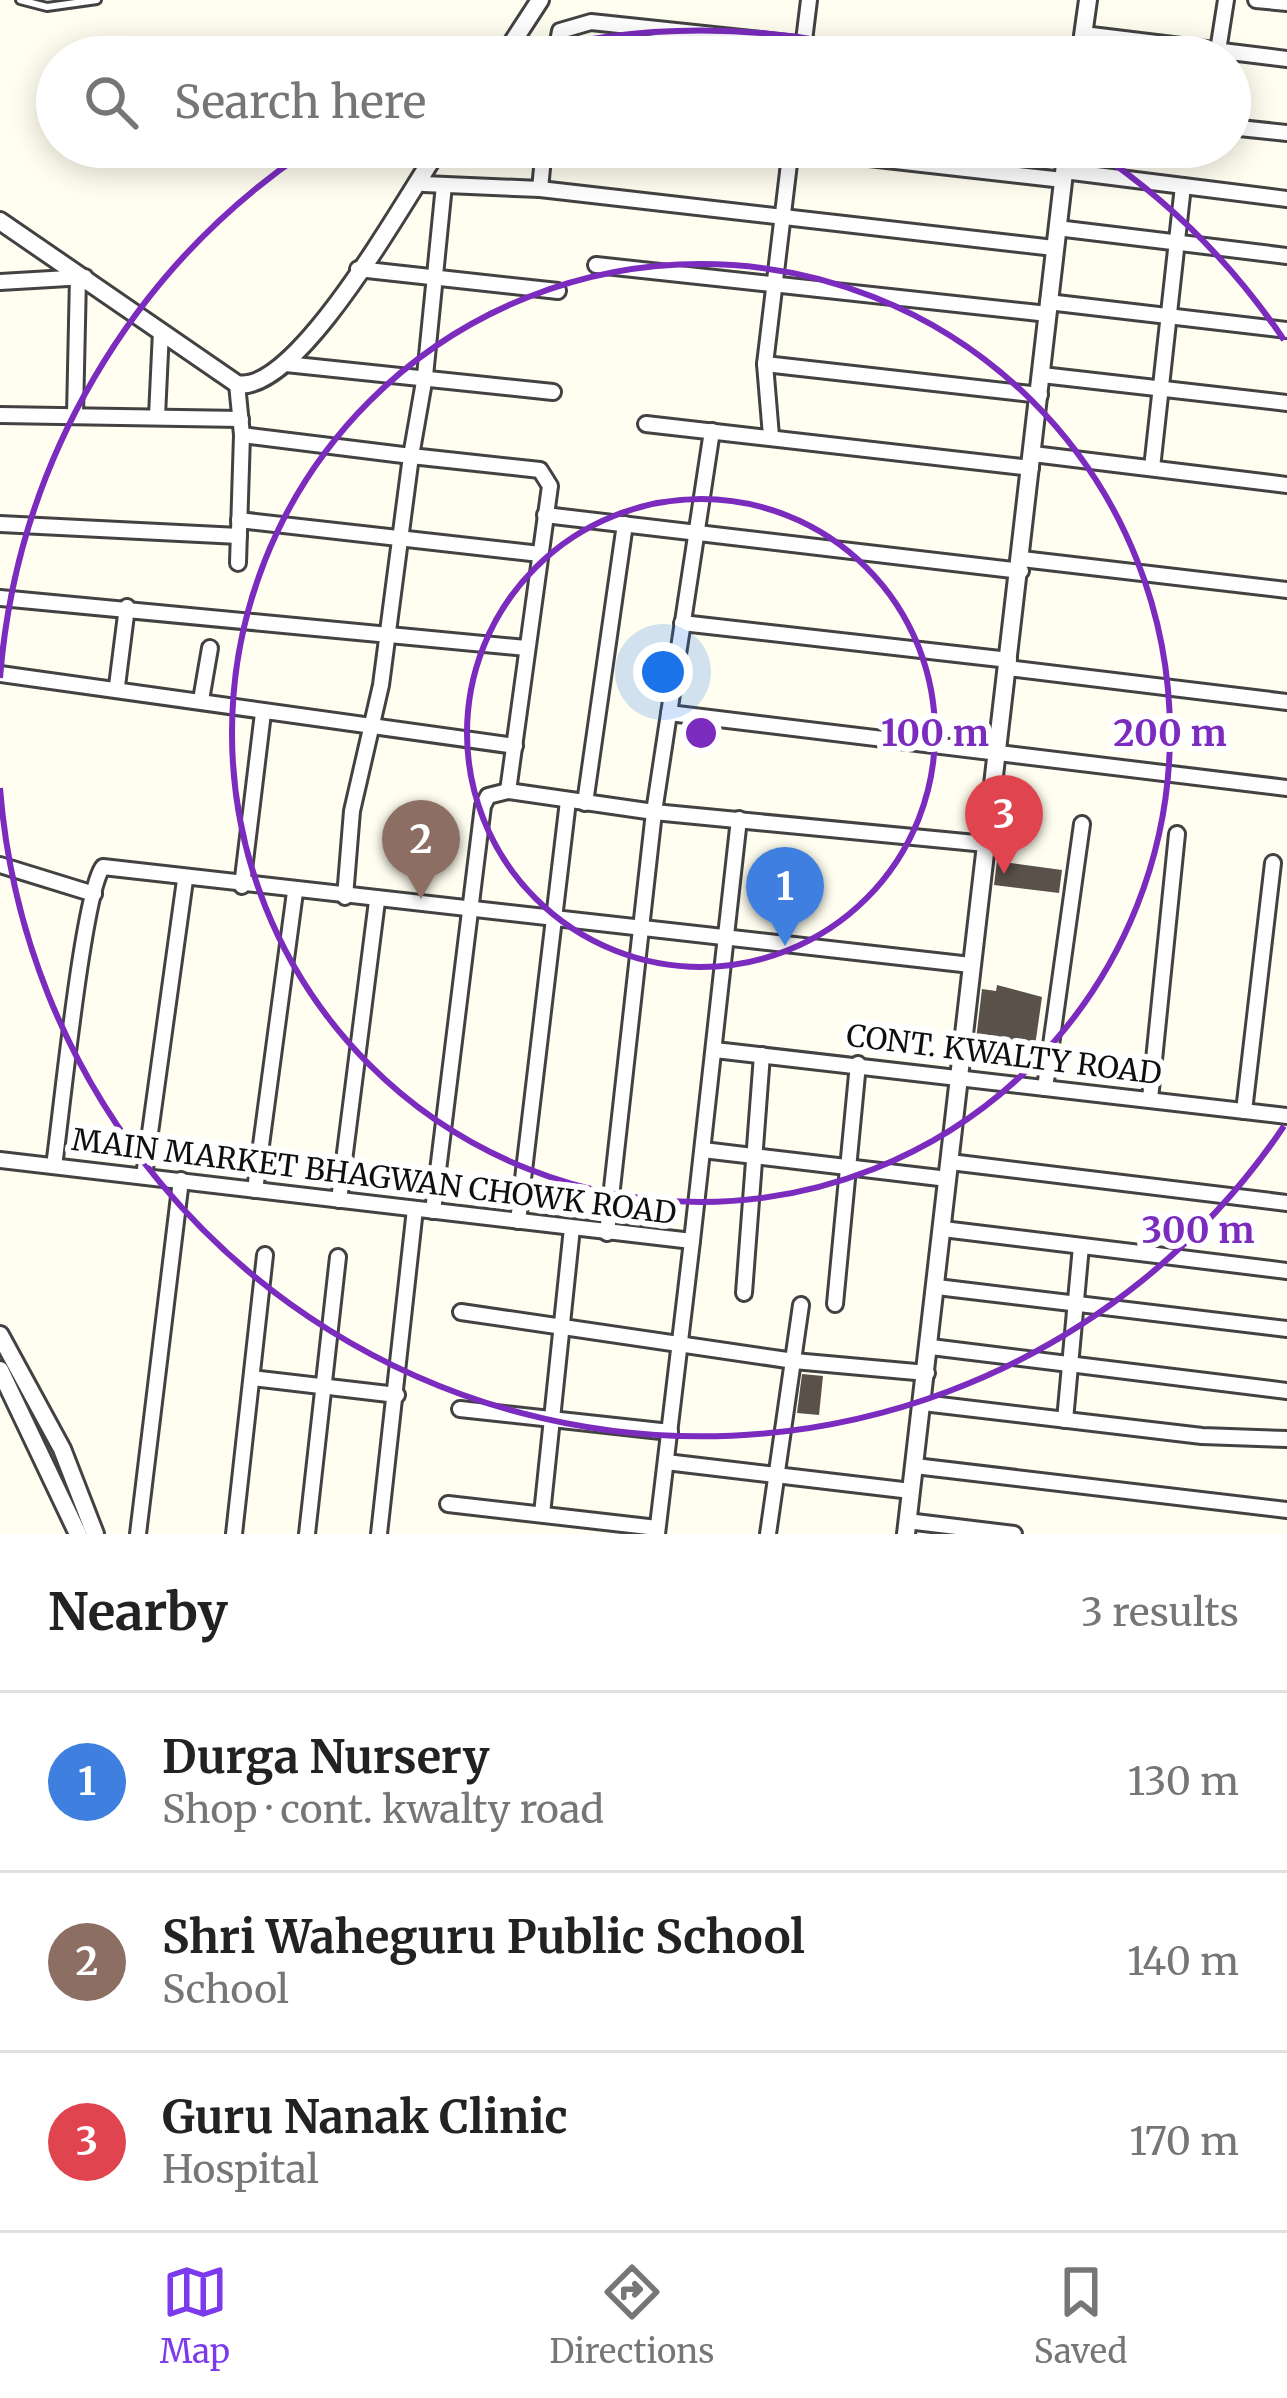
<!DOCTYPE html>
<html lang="en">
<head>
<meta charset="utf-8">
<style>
	body { margin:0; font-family:Merriweather,serif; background:#f2f2f2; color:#222 }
	.you { position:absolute; left:663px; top:672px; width:42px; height:42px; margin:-30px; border:9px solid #fff; border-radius:50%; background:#1a73e8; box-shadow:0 0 0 18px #1a73e833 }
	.badge { display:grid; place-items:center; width:78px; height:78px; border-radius:50%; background:#7c3aed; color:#fff; font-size:39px; font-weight:700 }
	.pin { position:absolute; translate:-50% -99px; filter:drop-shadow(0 3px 6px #0008) }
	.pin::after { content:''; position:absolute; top:63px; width:42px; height:36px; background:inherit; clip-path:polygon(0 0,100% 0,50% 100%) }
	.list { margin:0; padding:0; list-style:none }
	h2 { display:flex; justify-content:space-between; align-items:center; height:156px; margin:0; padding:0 48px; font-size:51px }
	h2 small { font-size:39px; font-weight:400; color:#767676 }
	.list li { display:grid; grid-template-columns:78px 1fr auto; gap:36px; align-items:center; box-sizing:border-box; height:180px; padding:0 48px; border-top:3px solid #e0e0e0 }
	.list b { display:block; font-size:45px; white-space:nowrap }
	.list p { margin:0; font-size:39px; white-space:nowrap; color:#767676 }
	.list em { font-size:39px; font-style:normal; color:#767676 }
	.icon { flex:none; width:66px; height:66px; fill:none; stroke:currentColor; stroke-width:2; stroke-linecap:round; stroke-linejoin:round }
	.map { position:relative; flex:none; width:1287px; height:1534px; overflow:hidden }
	.search { position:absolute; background:#fff; box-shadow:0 6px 30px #0003; left:36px; right:36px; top:36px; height:132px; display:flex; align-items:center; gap:30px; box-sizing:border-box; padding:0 42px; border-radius:66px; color:#767676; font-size:45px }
	.sheet { height:696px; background:#fff }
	nav { display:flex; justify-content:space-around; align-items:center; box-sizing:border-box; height:168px; border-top:3px solid #e0e0e0; background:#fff; font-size:33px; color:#767676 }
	nav a { display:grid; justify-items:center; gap:6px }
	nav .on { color:#7c3aed }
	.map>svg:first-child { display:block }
	.building { fill:#59514a }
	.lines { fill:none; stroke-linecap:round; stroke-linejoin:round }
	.service-casing { stroke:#424242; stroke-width:12 }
	.minor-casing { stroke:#424242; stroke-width:20 }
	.tertiary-casing { stroke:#424242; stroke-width:22 }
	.service { stroke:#fff; stroke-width:6 }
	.minor { stroke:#fff; stroke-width:14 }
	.tertiary { stroke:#fff; stroke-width:16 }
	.ring { fill:none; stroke:#7b2cbf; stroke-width:6 }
	.labels { text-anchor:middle; stroke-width:12; stroke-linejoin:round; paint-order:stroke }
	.street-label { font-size:30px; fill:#0f0f0f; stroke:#fff }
	.centre { fill:#7b2cbf; stroke:#fff; stroke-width:6 }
	.ring-label { font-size:36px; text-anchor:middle; font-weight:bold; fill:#7b2cbf; stroke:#fff; stroke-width:12; stroke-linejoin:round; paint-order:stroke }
</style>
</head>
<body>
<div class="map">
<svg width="1287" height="1534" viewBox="0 0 1287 1534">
	<rect width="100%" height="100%" fill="#fffef0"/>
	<g class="building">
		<polygon points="997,861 1062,870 1059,893 994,885"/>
		<polygon points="997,985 1042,997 1031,1074 973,1065 982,989 996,991"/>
		<polygon points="802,1374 823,1376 819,1415 797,1413"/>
	</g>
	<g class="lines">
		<g class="service-casing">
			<polyline id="service" points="20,0 47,7 97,0"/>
		</g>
		<g class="minor-casing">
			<g id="minor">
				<polyline points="1256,0 1287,3"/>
				<polyline points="1083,34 1287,59"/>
				<polyline points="555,57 560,31 591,22 920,57"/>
				<polyline points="802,57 809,0"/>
				<polyline points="1217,57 1226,0"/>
				<polyline points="1230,127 1287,133"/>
				<polyline points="772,147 1063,180"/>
				<polyline points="1064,171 1287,199"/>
				<polyline points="424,184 540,189 1054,248"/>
				<polyline points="444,185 425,376 411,456 540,470 550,486 508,791 654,812 986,844"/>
				<polyline points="540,189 544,147"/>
				<polyline points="1057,228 1287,256"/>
				<polyline points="596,265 1048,314"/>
				<polyline points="358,269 558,291"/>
				<polyline points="0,282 85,277"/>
				<polyline points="1048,302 1287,330"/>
				<polyline points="286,364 553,392"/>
				<polyline points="765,364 1040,395"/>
				<polyline points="1042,375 1287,403"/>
				<polyline points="237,384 242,435 238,563"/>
				<polyline points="0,415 241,419"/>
				<polyline points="75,415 78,277"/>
				<polyline points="157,416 161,331"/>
				<polyline points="646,424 1031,468"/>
				<polyline points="242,435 411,456 381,685 352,811 345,897"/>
				<polyline points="771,436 765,364 791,147"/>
				<polyline points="1033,454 1287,485"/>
				<polyline points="1152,468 1183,186"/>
				<polyline points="545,515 1021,571"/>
				<polyline points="239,520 540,554"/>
				<polyline points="0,524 239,536"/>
				<polyline points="1022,559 1287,590"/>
				<polyline points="0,598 526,648"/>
				<polyline points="682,623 1009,660"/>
				<polyline points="1008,668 1287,702"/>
				<polyline points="0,674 515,746"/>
				<polyline points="117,686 127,607"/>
				<polyline points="201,700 210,648"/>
				<polyline points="669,713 1287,788"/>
				<polyline points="585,803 625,524"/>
				<polyline points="0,865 94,894"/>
				<polyline points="242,886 263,713"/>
				<polyline points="715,1050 1287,1116"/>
				<polyline points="1045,1088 1082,824"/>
				<polyline points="1150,1099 1177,834"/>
				<polyline points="1244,1111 1273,863"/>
				<polyline points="703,1150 948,1179"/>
				<polyline points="0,1160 692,1241 739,819"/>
				<polyline points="950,1162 1287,1203"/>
				<path d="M54,1166C61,1118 83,892 103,867L971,965"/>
				<polyline points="144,1176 185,880"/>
				<polyline points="255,1190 295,892"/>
				<polyline points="339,1200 377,901"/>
				<polyline points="433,1211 483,806 488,796 508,791"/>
				<polyline points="518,1221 568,801"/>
				<polyline points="943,1229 1287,1271"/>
				<polyline points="607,1233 654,812 712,431"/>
				<polyline points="937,1287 1287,1329"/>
				<polyline points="744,1293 762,1055"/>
				<polyline points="835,1304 858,1064"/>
				<polyline points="461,1312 794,1361 927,1373"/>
				<polyline points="931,1347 1287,1391"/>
				<polyline points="252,1378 397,1395"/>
				<polyline points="923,1403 1202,1436 1287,1439"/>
				<polyline points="460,1409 670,1432"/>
				<polyline points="1065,1420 1081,1246"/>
				<polyline points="666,1462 911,1491"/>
				<polyline points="915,1466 1287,1510"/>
				<polyline points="448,1504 657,1528"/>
				<polyline points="542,1514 572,1228"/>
				<polyline points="907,1521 1014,1534"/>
				<polyline points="138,1534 181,1180"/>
				<polyline points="234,1534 265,1255"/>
				<polyline points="307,1534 338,1257"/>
				<polyline points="379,1534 415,1209"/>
				<polyline points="657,1534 692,1241"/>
				<polyline points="768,1534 801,1305"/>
			</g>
		</g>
		<g class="tertiary-casing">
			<g id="tertiary">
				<polyline points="503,57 540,0"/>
				<polyline points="1080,57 1088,0"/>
				<path d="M0,221L237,384C298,395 407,195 440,147"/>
				<polyline points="0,1335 62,1449 95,1534"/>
				<polyline points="0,1370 78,1534"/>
				<polyline points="906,1534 1067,147"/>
			</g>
		</g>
		<use href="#service" class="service"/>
		<use href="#minor" class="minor"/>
		<use href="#tertiary" class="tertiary"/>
	</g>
	<g class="ring">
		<circle cx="701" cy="733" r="234"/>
		<circle cx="701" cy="733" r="469"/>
		<path d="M1284 1126A703 703 0 0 1 0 788M0 678A703 703 0 0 1 308 150M513 56A703 703 0 0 1 889 56M1094 150A703 703 0 0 1 1284 340"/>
	</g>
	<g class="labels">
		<g class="street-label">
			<text transform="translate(1004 1055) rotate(7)" y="10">CONT. KWALTY ROAD</text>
			<text transform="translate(374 1177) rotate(7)" y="10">MAIN MARKET BHAGWAN CHOWK ROAD</text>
		</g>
	</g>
	<circle cx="701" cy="733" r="18" class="centre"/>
	<g class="ring-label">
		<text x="935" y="746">100 m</text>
		<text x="1170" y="746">200 m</text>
		<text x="1198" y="1243">300 m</text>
	</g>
</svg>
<div class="you"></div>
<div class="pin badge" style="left:785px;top:946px;background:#3f7fe0">1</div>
<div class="pin badge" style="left:421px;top:899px;background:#8d6e63">2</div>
<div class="pin badge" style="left:1004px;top:874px;background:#e0444e">3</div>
<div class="search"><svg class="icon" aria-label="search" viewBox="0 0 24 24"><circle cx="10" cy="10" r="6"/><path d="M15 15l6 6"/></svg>Search here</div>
</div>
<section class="sheet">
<h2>Nearby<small>3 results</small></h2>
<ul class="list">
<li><span class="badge" style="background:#3f7fe0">1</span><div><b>Durga Nursery</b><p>Shop · cont. kwalty road</p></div><em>130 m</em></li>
<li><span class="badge" style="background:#8d6e63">2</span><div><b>Shri Waheguru Public School</b><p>School</p></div><em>140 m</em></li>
<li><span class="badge" style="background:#e0444e">3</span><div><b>Guru Nanak Clinic</b><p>Hospital</p></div><em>170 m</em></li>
</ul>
</section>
<nav>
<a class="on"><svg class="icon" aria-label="map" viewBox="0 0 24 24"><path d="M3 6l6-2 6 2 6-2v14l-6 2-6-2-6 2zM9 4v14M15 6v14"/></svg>Map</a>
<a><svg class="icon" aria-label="directions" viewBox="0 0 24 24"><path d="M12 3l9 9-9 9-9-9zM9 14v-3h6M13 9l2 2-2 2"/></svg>Directions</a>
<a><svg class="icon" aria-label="saved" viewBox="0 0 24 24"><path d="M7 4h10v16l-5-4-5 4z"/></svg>Saved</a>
</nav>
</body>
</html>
